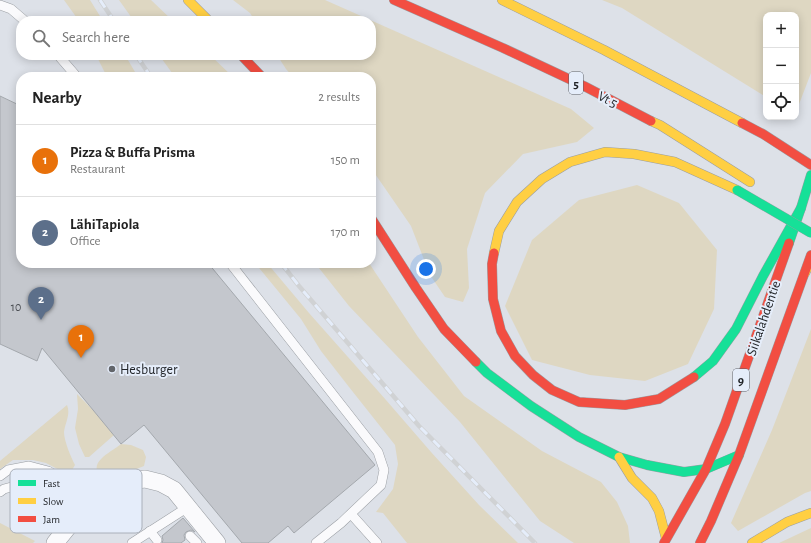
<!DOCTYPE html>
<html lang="en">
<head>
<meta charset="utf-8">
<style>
	body { margin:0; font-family:"Alegreya Sans",sans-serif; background:#f2f2f2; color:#222 }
	.controls { position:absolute; right:12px; top:12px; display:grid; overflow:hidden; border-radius:8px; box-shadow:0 2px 10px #0003 }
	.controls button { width:36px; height:36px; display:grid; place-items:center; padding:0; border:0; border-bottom:1px solid #e0e0e0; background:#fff; color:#222; font:20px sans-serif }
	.you { position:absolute; left:426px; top:269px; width:14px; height:14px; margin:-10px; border:3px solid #fff; border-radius:50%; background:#1a73e8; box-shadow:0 0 0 6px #1a73e833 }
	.badge { display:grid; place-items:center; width:26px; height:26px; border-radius:50%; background:#2563eb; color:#fff; font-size:13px; font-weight:700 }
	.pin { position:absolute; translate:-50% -33px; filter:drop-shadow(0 1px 2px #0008) }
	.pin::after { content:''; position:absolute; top:21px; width:14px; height:12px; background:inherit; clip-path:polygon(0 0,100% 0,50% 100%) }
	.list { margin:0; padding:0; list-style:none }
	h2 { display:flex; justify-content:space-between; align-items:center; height:52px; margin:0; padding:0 16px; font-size:17px }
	h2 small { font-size:13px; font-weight:400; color:#767676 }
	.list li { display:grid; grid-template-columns:26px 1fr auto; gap:12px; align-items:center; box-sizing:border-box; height:72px; padding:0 16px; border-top:1px solid #e0e0e0 }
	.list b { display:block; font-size:15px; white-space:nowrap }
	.list p { margin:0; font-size:13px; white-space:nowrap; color:#767676 }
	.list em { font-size:13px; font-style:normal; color:#767676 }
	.icon { flex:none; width:22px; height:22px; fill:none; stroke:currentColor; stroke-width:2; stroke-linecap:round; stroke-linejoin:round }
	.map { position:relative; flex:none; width:811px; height:543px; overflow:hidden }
	.search { position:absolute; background:#fff; box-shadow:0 2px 10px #0003; left:16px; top:16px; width:360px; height:44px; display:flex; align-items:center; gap:10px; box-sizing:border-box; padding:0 14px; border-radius:16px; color:#767676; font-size:15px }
	.panel { position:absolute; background:#fff; box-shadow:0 2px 10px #0003; left:16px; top:72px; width:360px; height:196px; border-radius:16px }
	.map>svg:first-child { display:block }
	.green { fill:#ded7c2 }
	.building { fill:#c4c7cd; stroke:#a4a8ad }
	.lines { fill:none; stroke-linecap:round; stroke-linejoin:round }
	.lane-casing { stroke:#9a9ea3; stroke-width:10 }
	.street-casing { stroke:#9a9ea3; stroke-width:18 }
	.fast-casing { stroke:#9a9ea3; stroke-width:10 }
	.slow-casing { stroke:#9a9ea3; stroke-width:10 }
	.jam-casing { stroke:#9a9ea3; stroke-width:10 }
	.lane { stroke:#fafafc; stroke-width:9 }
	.street { stroke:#fafafc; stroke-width:17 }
	.fast { stroke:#16e098; stroke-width:9 }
	.slow { stroke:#ffcf43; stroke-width:9 }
	.jam { stroke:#f24e42; stroke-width:9 }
	.rail-casing { stroke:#d0d2d4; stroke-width:4.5 }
	.rail { stroke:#e5edfa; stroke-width:3; stroke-dasharray:9; stroke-linecap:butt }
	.fast-bridge-casing { stroke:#9a9ea3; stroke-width:10; stroke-linecap:butt }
	.fast-bridge { stroke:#16e098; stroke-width:9 }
	.poi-dot { fill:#62656a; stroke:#e5edfa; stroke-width:1.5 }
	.labels { text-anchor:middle; stroke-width:4; stroke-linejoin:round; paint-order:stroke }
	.number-label { font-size:12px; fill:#4a4d52 }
	.shield { fill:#e5edfa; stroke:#5a5f66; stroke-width:1 }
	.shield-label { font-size:13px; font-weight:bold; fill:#1f2226 }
	.street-label { font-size:14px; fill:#1f2226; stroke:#e5edfa }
	.poi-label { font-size:14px; fill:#1f2226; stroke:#e5edfa; text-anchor:start }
	.key { fill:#e5edfa; stroke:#aab0ba; stroke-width:1 }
	.key-label { font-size:11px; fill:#1f2226 }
</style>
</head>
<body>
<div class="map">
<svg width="811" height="543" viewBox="0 0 811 543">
	<rect width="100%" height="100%" fill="#dde1e8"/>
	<g class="green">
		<polygon points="64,0 90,0 103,21 79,21"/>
		<polygon points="119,0 151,0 173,21 134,21"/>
		<polygon points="233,0 325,0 571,109 594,128 577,142 523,154 485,193 467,249 469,288 463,302 445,297 430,275 411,226 371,168 371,77 293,77 286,69 277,55 371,55 371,21 255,21 250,13"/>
		<polygon points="602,0 811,0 811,73 796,112 796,15 766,15 766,97 622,8"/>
		<polygon points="96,55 125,55 138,77 107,77"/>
		<polygon points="159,55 210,55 233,77 175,77"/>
		<polygon points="637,185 679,203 717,250 714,309 688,364 645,381 590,375 532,360 505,306 532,240 579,200"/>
		<polygon points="255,263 267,263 309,313 386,400 431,452 479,505 518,543 407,543 383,513 376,512 393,489 398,464 395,445 349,387 321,351 301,319"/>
		<polygon points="315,263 369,263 418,337 464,396 542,451 601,482 617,502 628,526 630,543 574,543 540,521 460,422 349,306"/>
		<polygon points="811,329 811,491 805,493 738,531 731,523 772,430"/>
		<polygon points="77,394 97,414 114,435 89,457 85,457 79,444 75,428 78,409"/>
		<path d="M67,405C71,414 65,423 64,432C64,441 71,457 75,465L72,470L67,474L46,463L33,460H13L0,469V461Z"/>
		<path d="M121,444L131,445L143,450L146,457L144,466L114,478L103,479C85,463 110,453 121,444Z"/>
		<polygon points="0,523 35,541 33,543 0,543"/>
		<polygon points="811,528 811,543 779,543"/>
	</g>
	<g class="building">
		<polygon points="0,96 21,106 21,263 208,263 375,465 294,533 288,526 268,543 242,543 144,425 121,444 42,348 37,361 0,344"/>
		<polygon points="183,518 195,532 191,530 186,532 184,535 185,540 181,543 162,543 163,540 162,536"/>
	</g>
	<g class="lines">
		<g class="lane-casing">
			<g id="lane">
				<polyline points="0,5 11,9 25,21"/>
				<polyline points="58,55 77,77"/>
				<polyline points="230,263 378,452 384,470 381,485 341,523 316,543"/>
				<polyline points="0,476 8,470 29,466 48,471 65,481 88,507"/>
				<polyline points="0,492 4,489 26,483 40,487 49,494 60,505 72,522"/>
				<polyline points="351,514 377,543"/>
				<polyline points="150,531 157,540"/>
				<polyline points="190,536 197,543"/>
				<polyline points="132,543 188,507"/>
			</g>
		</g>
		<g class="street-casing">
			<polyline id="street" points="55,543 72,522 88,507 107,492 129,481 145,479 161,483 174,490 217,543"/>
		</g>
		<g class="fast-casing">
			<g id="fast">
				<polyline points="789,243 801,208 811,175"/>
				<polyline points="476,362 487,373 531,406 579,437 619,457 647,465 684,472 706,469 739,455"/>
				<polyline points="694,377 713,361 736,329 763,276 801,208"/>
			</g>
		</g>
		<g class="slow-casing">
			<g id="slow">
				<polyline points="188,0 209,21"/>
				<polyline points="502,0 604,50 742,123"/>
				<polyline points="651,121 660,125 750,182"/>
				<polyline points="494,253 499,231 517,202 542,179 570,162 605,152 634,154 675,162 737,190"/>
				<polyline points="805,273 811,260"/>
				<polyline points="619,457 632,478 652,498 659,511 666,538"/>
				<polyline points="752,543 787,522 811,513"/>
			</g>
		</g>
		<g class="jam-casing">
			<g id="jam">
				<polyline points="394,0 503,48 584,86 651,121"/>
				<polyline points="241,55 262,77"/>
				<polyline points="742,123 763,134 811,165"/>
				<polyline points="371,218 416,288 444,329 476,362"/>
				<polyline points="494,253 492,264 493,299 501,331 515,356 533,375 552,390 579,402 625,405 659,399 694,377"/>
				<polyline points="664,543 706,469 725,424 789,243"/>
				<polyline points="700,543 711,521 739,455 811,255"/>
			</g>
		</g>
		<use href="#lane" class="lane"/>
		<use href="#street" class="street"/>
		<use href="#fast" class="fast"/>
		<use href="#slow" class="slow"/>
		<use href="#jam" class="jam"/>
		<g class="rail-casing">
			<g id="rail">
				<polyline points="100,0 114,21"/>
				<polyline points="136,55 151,77"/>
				<polyline points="281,263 299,286 419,426 535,543"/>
			</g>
		</g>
		<use href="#rail" class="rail"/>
		<g class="fast-bridge-casing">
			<polyline id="fast-bridge" points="737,190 811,233"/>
		</g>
		<use href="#fast-bridge" class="fast-bridge"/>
	</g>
	<circle class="poi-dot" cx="112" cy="369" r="4"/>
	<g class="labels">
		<g class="number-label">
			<text x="16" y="311">10</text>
		</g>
		<g class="shield">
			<rect x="569" y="72" width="14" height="22" rx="3"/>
			<rect x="733" y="369" width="16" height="22" rx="3"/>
		</g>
		<g class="shield-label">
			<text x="576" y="88">5</text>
			<text x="741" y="385">9</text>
		</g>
		<g class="street-label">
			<text transform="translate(608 99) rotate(27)" y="5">Vt 5</text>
			<text transform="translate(763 318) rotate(-71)" y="5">Siikalahdentie</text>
		</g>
		<g class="poi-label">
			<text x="120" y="374">Hesburger</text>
		</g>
	</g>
	<rect x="10" y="469" width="132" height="64" rx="6" class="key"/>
	<rect x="18" y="480" width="18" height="6" fill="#16e098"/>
	<rect x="18" y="498" width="18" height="6" fill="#ffcf43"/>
	<rect x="18" y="516" width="18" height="6" fill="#f24e42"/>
	<g class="key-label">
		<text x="43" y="487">Fast</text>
		<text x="43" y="505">Slow</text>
		<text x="43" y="523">Jam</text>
	</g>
</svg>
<div class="controls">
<button>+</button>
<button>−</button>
<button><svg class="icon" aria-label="locate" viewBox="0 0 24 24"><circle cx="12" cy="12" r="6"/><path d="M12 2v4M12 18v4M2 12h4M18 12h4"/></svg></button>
</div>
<div class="you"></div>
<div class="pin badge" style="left:81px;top:358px;background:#e8710a">1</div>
<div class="pin badge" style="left:41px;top:320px;background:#5c6f8a">2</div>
<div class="search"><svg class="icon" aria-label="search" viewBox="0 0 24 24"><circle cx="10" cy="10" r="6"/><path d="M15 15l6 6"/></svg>Search here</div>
<section class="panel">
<h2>Nearby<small>2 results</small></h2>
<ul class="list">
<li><span class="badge" style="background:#e8710a">1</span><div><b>Pizza &amp; Buffa Prisma</b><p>Restaurant</p></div><em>150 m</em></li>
<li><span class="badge" style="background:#5c6f8a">2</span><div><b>LähiTapiola</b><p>Office</p></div><em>170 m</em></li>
</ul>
</section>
</div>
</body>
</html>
